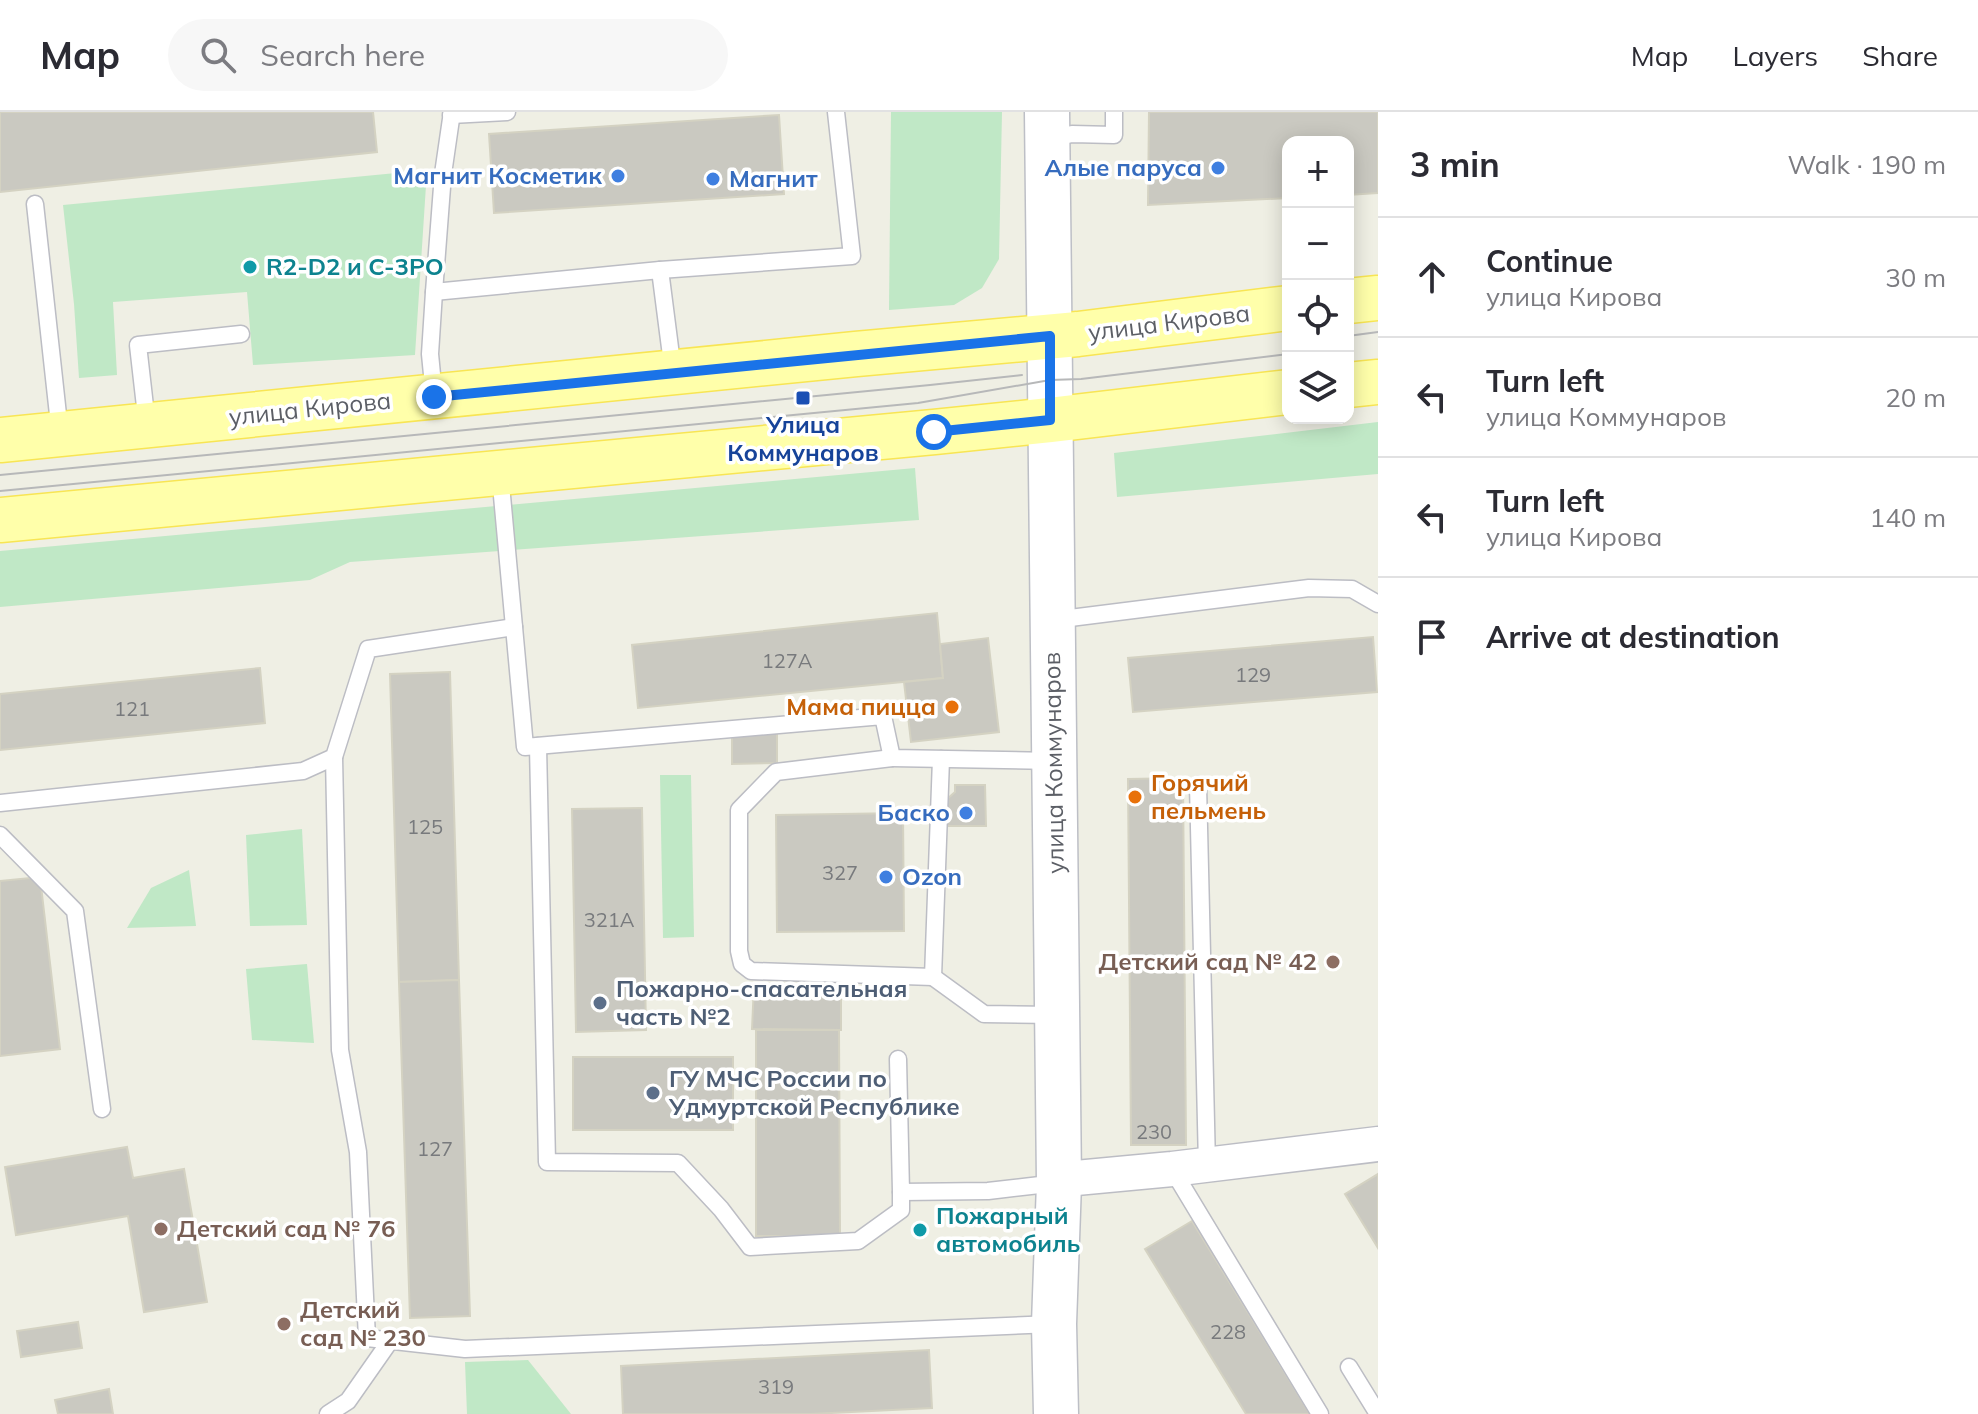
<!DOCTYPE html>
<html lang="en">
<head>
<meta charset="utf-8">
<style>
	body { margin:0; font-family:Mulish,sans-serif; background:#f7f7f7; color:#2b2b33 }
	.controls { position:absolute; right:24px; top:24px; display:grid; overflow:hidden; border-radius:16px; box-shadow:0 4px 20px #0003 }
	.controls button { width:72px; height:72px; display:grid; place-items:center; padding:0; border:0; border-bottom:2px solid #e1e1e2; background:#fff; color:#2b2b33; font:40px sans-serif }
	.stop { position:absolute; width:24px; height:24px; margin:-18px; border:6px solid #1a73e8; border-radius:50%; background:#fff }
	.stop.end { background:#1a73e8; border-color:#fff; box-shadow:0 2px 8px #0008 }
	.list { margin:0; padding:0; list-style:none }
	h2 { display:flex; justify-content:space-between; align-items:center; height:104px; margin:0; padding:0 32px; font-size:34px }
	h2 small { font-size:26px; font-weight:400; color:#7c7c81 }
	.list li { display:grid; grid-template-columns:52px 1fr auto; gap:24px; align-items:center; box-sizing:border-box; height:120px; padding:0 32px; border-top:2px solid #e1e1e2 }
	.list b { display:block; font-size:30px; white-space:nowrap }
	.list p { margin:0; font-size:26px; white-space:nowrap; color:#7c7c81 }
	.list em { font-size:26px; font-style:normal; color:#7c7c81 }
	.icon { flex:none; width:44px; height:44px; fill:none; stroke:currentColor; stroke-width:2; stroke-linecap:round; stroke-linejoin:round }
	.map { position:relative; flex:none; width:1378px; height:1302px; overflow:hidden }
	header { display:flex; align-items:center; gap:48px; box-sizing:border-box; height:112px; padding:0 40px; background:#fff; border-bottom:2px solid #e1e1e2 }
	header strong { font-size:38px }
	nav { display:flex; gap:44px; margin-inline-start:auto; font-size:28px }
	.search { width:560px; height:72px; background:#f7f7f7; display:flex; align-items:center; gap:20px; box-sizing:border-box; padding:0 28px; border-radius:44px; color:#7c7c81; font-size:30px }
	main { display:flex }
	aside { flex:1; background:#fff }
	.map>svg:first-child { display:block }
	.green { fill:#c0e8c6 }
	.building { fill:#cac9c1; stroke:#d4d2c2; stroke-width:2 }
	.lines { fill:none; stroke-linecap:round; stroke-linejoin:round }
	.lane-casing { stroke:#bcbdc4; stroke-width:19 }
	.street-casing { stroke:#bcbdc4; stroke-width:37 }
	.secondary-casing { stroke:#bdbfc6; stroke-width:47 }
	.primary-casing { stroke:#f8e554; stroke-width:47 }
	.lane { stroke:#fff; stroke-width:16 }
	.street { stroke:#fff; stroke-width:34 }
	.secondary { stroke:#fff; stroke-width:44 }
	.primary { stroke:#ffa; stroke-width:44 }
	.tram { stroke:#b7b8b9; stroke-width:2 }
	.route { stroke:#1a73e8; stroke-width:10 }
	.shop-dot { fill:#3f7fe0; stroke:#fff; stroke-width:3 }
	.culture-dot { fill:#0f9aa8; stroke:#fff; stroke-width:3 }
	.transit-dot { fill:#1a4fb4; stroke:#fff; stroke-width:3 }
	.food-dot { fill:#e8710a; stroke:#fff; stroke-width:3 }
	.education-dot { fill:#8d6e63; stroke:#fff; stroke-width:3 }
	.service-dot { fill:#5c6f8a; stroke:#fff; stroke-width:3 }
	.labels { text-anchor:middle; stroke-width:7; stroke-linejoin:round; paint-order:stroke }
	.number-label { font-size:20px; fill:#787a7d }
	.shop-label { font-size:24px; font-weight:bold; fill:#366cbe; stroke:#fff; text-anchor:end }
	.culture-label { font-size:24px; font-weight:bold; fill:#0d838f; stroke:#fff; text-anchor:start }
	.street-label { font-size:24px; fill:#5c5f66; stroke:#fff }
	.transit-label { font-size:24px; font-weight:bold; fill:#164399; stroke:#fff }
	.food-label { font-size:24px; font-weight:bold; fill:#c56008; stroke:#fff; text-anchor:end }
	.education-label { font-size:24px; font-weight:bold; fill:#785e54; stroke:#fff; text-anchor:start }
	.service-label { font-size:24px; font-weight:bold; fill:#4e5e75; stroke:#fff; text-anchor:start }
</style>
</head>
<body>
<header>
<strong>Map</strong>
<div class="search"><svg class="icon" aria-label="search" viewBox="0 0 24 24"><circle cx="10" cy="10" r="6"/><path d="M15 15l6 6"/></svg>Search here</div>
<nav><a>Map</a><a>Layers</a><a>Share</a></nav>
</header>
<main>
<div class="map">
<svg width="1378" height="1302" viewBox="0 0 1378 1302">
	<rect width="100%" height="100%" fill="#efefe4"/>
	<g class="green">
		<polygon points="891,0 1002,0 999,147 982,176 954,193 889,198"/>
		<polygon points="427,58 415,243 253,253 247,180 113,190 117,263 79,266 74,192 63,93"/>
		<polygon points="1378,310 1378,362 1117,385 1114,341"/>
		<polygon points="915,356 919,408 350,450 310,468 0,495 0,439"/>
		<polygon points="660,663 691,663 694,825 663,826"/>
		<polygon points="302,717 307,813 250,814 246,723"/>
		<polygon points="189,758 196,814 127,816 151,776"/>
		<polygon points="307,852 314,931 252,928 246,857"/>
		<polygon points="528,1248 571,1302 467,1302 465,1250"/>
	</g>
	<g class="building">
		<polygon points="0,0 373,0 377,40 0,80"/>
		<polygon points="1149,0 1378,0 1378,81 1348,83 1348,30 1288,30 1288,86 1148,93"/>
		<polygon points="779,3 784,82 494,101 489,22"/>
		<polygon points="937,501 943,566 638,596 632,533"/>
		<polygon points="1373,525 1377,580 1133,600 1128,546"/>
		<polygon points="988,526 999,620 911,630 904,570 943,566 940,532"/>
		<polygon points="260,556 265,611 0,638 0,582"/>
		<polygon points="450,560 459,868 399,870 390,562"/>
		<polygon points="732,619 777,619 777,651 732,652"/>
		<polygon points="1183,666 1186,1033 1131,1033 1128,667"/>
		<polygon points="955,673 985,673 986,714 947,714 946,688 955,680"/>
		<polygon points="642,696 646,918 576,920 572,697"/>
		<polygon points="903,701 904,819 777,820 776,703"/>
		<polygon points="40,765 60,937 0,944 0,769"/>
		<polygon points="459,868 470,1204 410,1206 399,870"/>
		<polygon points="754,873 841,873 841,918 752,917"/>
		<polygon points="756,918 839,918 840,1124 756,1124"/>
		<rect x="573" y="945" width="160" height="73"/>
		<polygon points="127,1035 133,1066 184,1057 207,1190 144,1200 128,1104 16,1123 5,1055"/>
		<polygon points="1378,1062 1378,1136 1345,1082"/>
		<polygon points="1192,1109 1310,1302 1246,1302 1145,1137"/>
		<polygon points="78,1210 82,1236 21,1245 17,1219"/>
		<polygon points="929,1238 932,1296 811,1302 623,1302 621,1254"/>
		<polygon points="109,1277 113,1302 58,1302 55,1288"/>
	</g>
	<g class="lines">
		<g class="lane-casing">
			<g id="lane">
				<polyline points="451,3 507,0"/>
				<polyline points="1049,27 1072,22 1114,23 1114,0"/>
				<polyline points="35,92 60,321"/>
				<polyline points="660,158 673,259"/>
				<polyline points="434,180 660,158 852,144 836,0"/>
				<polyline points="434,283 430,242 434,180 443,62 452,0"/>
				<polyline points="147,312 138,233 241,222"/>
				<polyline points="500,362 525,635 883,604 892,646 1053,649"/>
				<polyline points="1054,508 1309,476 1352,477 1378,492"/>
				<polyline points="538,634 547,1050 678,1051 721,1097 750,1135 858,1129 901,1098 901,1080"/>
				<polyline points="334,645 340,938 358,1040 367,1226 465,1237 1053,1212"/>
				<polyline points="892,646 776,660 739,698 739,839 742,852 751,859 933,865 941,647"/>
				<polyline points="1198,673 1207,1053"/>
				<polyline points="0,691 303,659 334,645 368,537 514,515"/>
				<polyline points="0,723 75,799 102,997"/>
				<polyline points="933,865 984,902 1055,903"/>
				<polyline points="898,947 901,1080 988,1079 1057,1071"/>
				<polyline points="1172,1057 1320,1302"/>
				<polyline points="1349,1255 1378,1302"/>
				<polyline points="328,1302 348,1289 390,1229"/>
			</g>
		</g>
		<g class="street-casing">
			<polyline id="street" points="1059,1071 1076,1066 1172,1057 1378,1032"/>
		</g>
		<g class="secondary-casing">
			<polyline id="secondary" points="1047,0 1059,1071 1054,1212 1056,1302"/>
		</g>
		<g class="primary-casing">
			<g id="primary">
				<polyline points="1348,189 1378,186"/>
				<polyline points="1348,273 1378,270"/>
				<polyline points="0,328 856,242 1078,222 1288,196"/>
				<polyline points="0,408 934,320 1050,308 1288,280"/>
			</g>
		</g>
		<use href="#lane" class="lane"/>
		<use href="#street" class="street"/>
		<use href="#secondary" class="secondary"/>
		<use href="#primary" class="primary"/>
		<g class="tram">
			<polyline points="1348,224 1378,220"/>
			<polyline points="0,363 930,273 1022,263"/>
			<polyline points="0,379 918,291 1050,268 1081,267 1288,242"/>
		</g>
	</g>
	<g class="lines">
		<polyline class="route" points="434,285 1050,224 1050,308 934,320"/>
	</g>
	<g class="shop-dot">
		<circle cx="1218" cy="56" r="8"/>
		<circle cx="618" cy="64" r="8"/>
		<circle cx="713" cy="67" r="8"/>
		<circle cx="966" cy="701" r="8"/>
		<circle cx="886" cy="765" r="8"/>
	</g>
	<g class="culture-dot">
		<circle cx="250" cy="155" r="8"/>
		<circle cx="920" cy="1118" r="8"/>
	</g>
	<rect class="transit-dot" x="795" y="278" width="16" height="16" rx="4"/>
	<g class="food-dot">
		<circle cx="952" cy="595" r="8"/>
		<circle cx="1135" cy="685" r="8"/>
	</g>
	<g class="education-dot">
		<circle cx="1333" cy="850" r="8"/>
		<circle cx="161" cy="1117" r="8"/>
		<circle cx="284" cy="1212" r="8"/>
	</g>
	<g class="service-dot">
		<circle cx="600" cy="891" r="8"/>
		<circle cx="653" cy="981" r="8"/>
	</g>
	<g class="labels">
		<g class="number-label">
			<text x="787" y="556">127А</text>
			<text x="1253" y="570">129</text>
			<text x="132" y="604">121</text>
			<text x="425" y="722">125</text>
			<text x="840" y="768">327</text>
			<text x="609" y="815">321А</text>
			<text x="1154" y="1027">230</text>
			<text x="435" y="1044">127</text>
			<text x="1228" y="1227">228</text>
			<text x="776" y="1282">319</text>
		</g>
		<g class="shop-label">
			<text x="1202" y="64">Алые паруса</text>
			<text x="602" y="72">Магнит Косметик</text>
			<text x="729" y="75" text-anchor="start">Магнит</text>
			<text x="950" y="709">Баско</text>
			<text x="902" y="773" text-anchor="start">Ozon</text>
		</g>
		<g class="culture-label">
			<text x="266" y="163">R2-D2 и C-3PO</text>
			<text x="936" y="1112">Пожарный<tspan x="936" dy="28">автомобиль</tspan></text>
		</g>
		<g class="street-label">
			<text transform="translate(1169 211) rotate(-7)" y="8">улица Кирова</text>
			<text transform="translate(310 297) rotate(-6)" y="8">улица Кирова</text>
			<text transform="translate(1054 651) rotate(-91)" y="8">улица Коммунаров</text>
		</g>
		<g class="transit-label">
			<text x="803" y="321">Улица<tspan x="803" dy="28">Коммунаров</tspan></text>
		</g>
		<g class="food-label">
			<text x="936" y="603">Мама пицца</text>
			<text x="1151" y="679" text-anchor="start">Горячий<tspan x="1151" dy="28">пельмень</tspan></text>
		</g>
		<g class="education-label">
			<text x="1317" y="858" text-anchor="end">Детский сад № 42</text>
			<text x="177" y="1125">Детский сад № 76</text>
			<text x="300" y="1206">Детский<tspan x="300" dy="28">сад № 230</tspan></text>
		</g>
		<g class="service-label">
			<text x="616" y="885">Пожарно-спасательная<tspan x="616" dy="28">часть №2</tspan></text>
			<text x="669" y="975">ГУ МЧС России по<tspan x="669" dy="28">Удмуртской Республике</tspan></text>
		</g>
	</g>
</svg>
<div class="controls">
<button>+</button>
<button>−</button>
<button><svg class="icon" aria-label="locate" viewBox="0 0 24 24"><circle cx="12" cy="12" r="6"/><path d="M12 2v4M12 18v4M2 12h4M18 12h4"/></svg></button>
<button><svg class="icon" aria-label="layers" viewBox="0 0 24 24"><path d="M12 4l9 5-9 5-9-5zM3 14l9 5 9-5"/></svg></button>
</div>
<div class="stop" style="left:934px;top:320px"></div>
<div class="stop end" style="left:434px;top:285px"></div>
</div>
<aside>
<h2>3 min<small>Walk · 190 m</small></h2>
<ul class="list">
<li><svg class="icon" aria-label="ahead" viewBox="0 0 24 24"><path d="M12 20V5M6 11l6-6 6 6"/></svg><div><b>Continue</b><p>улица Кирова</p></div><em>30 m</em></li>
<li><svg class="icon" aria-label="left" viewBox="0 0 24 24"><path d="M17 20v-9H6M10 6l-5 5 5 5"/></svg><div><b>Turn left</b><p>улица Коммунаров</p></div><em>20 m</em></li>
<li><svg class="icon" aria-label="left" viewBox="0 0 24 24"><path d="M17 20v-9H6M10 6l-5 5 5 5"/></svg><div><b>Turn left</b><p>улица Кирова</p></div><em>140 m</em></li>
<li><svg class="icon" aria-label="arrive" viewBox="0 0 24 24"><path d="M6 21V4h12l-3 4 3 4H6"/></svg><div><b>Arrive at destination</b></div></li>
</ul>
</aside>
</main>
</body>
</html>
